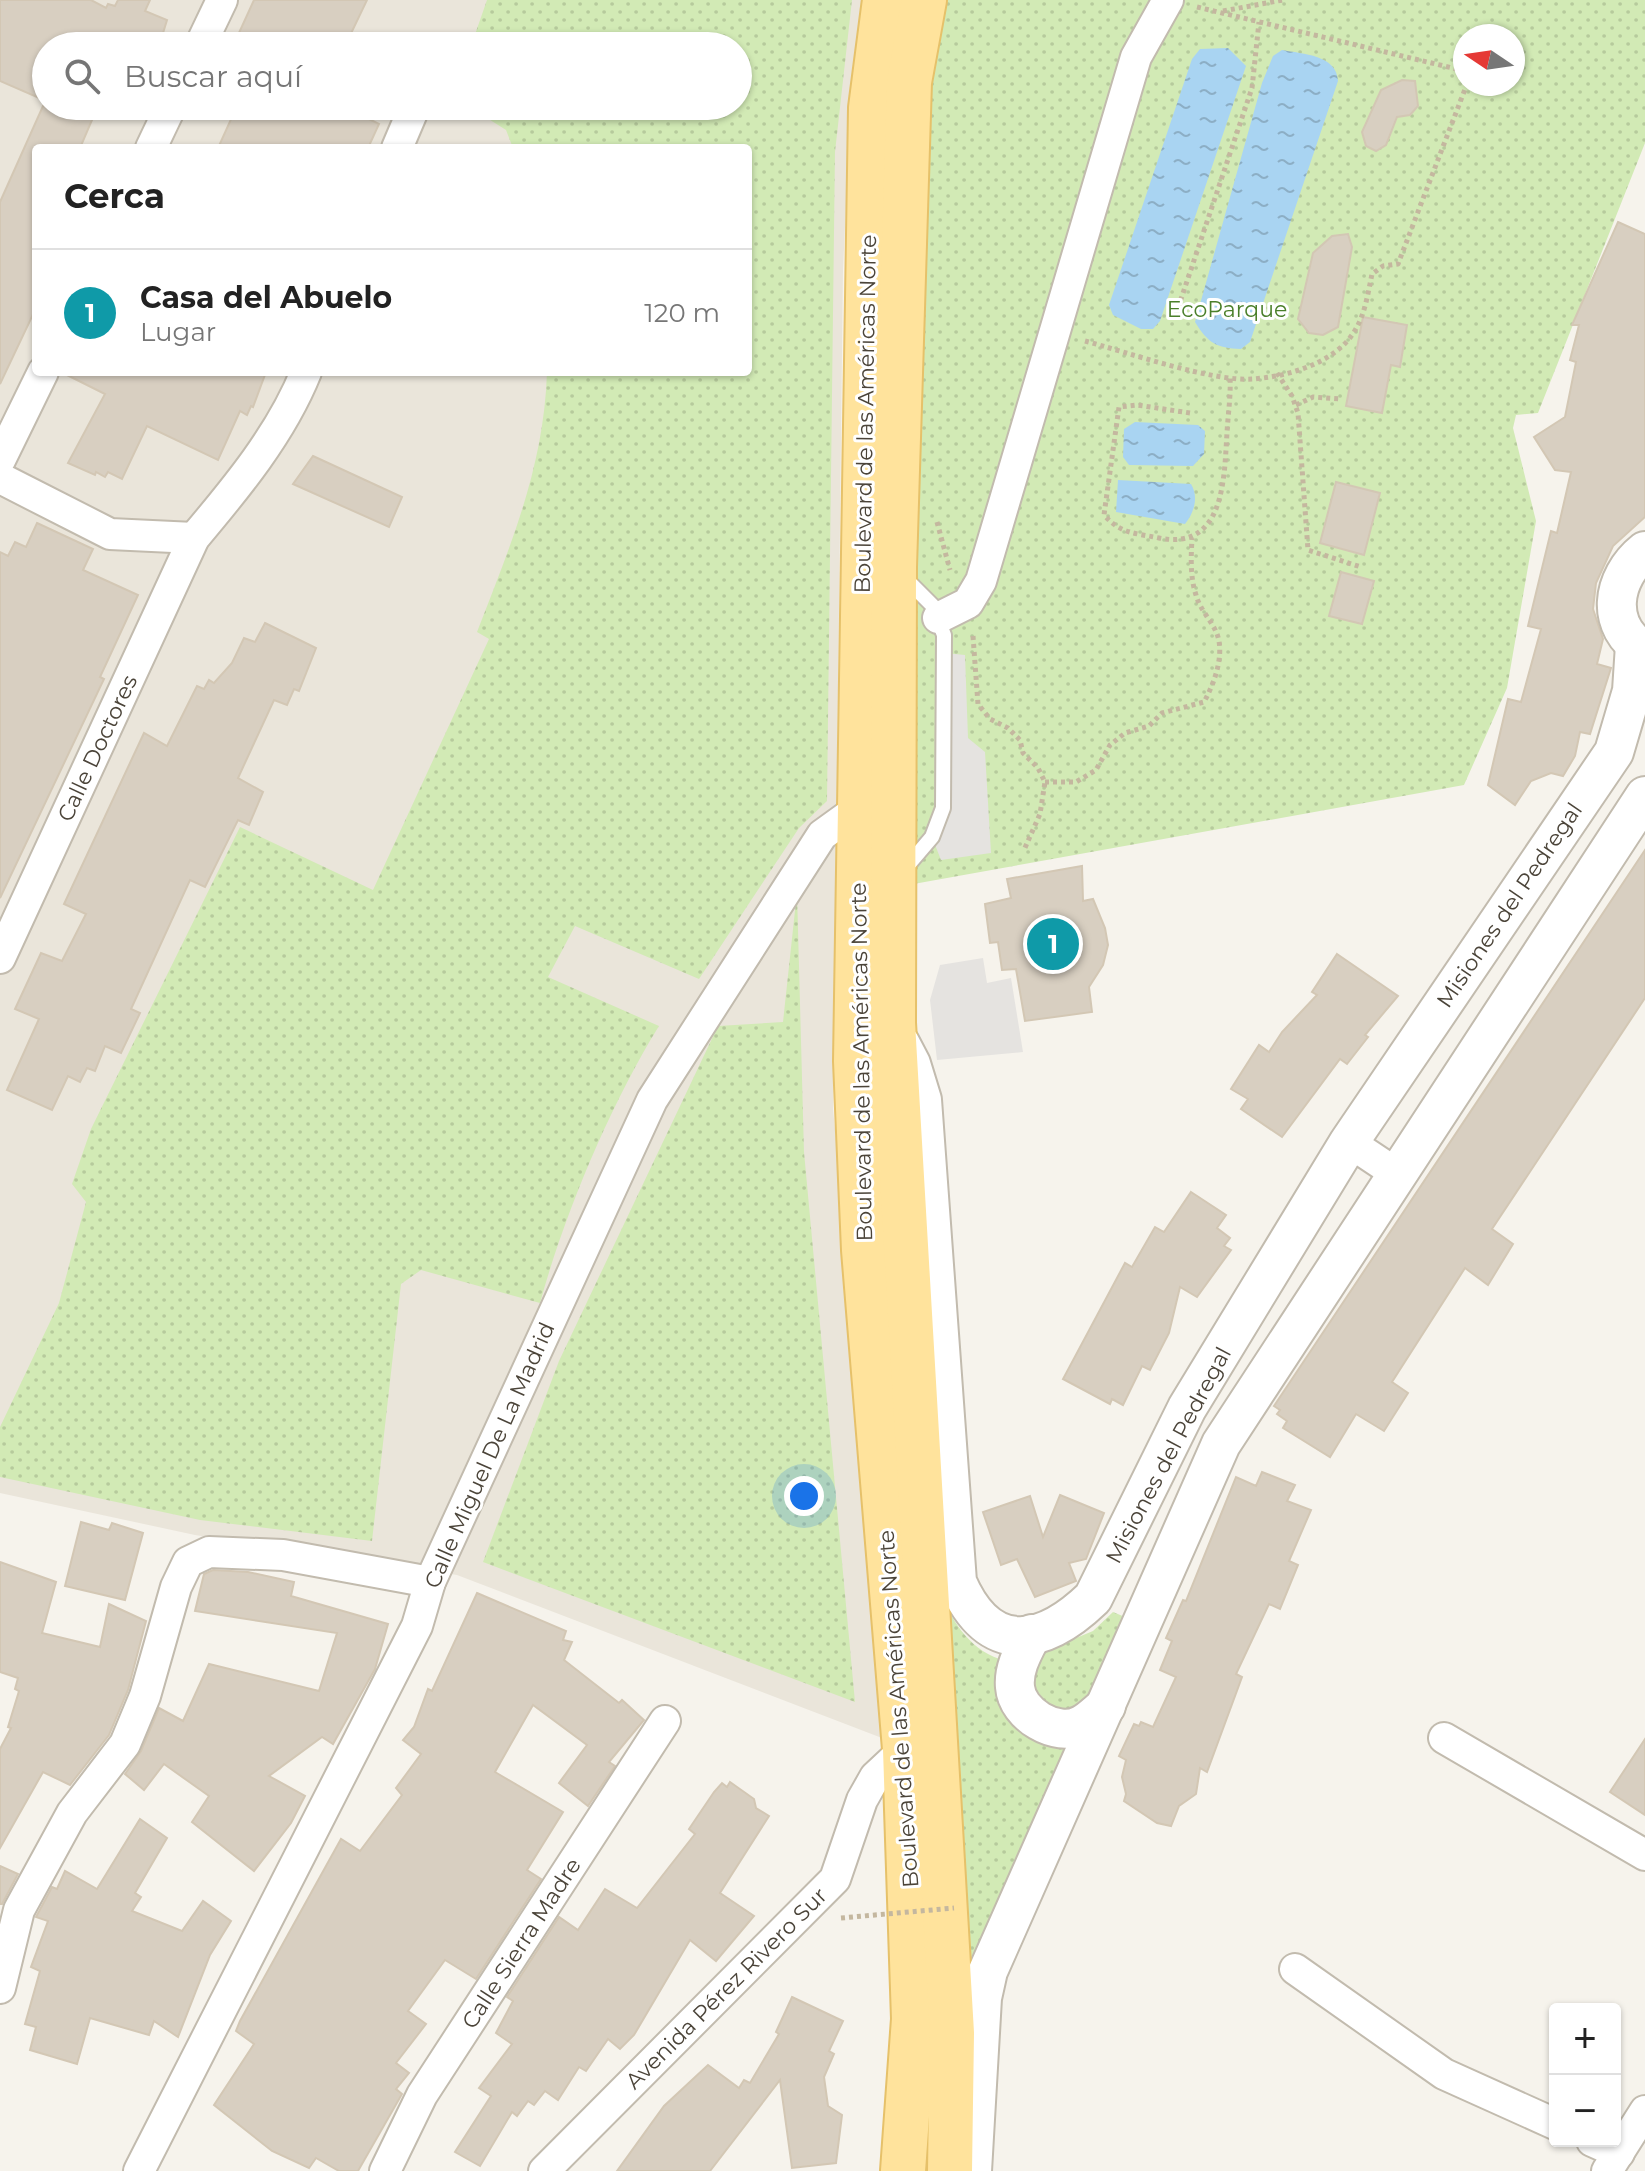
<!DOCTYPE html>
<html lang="es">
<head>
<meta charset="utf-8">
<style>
	body { margin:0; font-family:Montserrat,sans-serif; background:#f6f6f6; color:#222 }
	.controls { position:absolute; right:24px; bottom:24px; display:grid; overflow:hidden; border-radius:8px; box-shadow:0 2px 6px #0004 }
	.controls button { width:72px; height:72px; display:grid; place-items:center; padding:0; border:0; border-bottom:2px solid #e0e0e0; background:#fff; color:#222; font:40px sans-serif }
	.compass { position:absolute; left:1453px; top:24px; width:72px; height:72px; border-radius:50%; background:#fff; box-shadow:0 2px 6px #0004; rotate:283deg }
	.you { position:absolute; left:804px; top:1496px; width:28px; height:28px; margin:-20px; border:6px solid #fff; border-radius:50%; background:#1a73e8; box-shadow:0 0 0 12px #1a73e833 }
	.badge { display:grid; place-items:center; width:52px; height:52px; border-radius:50%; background:#fc3f1d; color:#fff; font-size:26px; font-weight:700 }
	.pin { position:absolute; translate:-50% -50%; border:4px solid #fff; box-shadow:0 2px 8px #0006 }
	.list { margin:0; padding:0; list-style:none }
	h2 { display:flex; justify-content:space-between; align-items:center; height:104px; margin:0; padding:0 32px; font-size:34px }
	h2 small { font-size:26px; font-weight:400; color:#767676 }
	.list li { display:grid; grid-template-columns:52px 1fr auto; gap:24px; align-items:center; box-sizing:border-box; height:128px; padding:0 32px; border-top:2px solid #e0e0e0 }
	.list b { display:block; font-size:30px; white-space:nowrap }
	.list p { margin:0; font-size:26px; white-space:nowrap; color:#767676 }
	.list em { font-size:26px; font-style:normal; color:#767676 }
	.icon { flex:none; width:44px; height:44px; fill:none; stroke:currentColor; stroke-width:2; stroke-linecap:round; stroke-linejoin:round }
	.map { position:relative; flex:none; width:1645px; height:2171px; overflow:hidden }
	.search { position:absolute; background:#fff; box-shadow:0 2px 6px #0004; left:32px; top:32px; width:720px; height:88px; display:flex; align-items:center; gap:20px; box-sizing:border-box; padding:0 28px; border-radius:44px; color:#767676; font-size:30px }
	.panel { position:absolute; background:#fff; box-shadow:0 2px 6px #0004; left:32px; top:144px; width:720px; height:232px; border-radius:8px }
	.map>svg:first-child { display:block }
	.residential { fill:#eae5da; fill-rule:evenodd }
	.green { fill:url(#green-dots); fill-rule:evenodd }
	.parking { fill:#e5e3e0 }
	.water { fill:url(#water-ripples) }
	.building { fill:#d8cfc1; stroke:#d3c7b4; stroke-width:2 }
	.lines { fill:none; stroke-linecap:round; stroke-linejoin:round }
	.service-casing { stroke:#c2bbae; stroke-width:18 }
	.minor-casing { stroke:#c2bbae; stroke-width:34 }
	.tertiary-casing { stroke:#c2bbae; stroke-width:42 }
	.primary-casing { stroke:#e6c16a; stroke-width:48 }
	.path { stroke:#c4b79f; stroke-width:5; stroke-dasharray:4 4; stroke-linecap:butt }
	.service { stroke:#fff; stroke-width:14 }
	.minor { stroke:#fff; stroke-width:30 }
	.tertiary { stroke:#fff; stroke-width:38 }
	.primary { stroke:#ffe39c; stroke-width:44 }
	.path-bridge { stroke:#c4b79f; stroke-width:5; stroke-dasharray:4 4; stroke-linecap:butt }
	.labels { text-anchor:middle; stroke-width:6; stroke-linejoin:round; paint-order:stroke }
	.park-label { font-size:22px; fill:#4a7f2a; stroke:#fff }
	.street-label { font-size:22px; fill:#4b4439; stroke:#fff }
</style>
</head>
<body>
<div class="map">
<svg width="1645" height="2171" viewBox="0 0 1645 2171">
	<defs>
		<pattern id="green-dots" width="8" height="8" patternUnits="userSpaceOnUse" patternTransform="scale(2)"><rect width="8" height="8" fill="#d2eab5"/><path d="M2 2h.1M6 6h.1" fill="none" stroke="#b6ca9c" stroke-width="1.8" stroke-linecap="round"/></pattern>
		<pattern id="water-ripples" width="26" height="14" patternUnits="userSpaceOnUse" patternTransform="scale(2)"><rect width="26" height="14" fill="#a9d4f2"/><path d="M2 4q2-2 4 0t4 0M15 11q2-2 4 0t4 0" fill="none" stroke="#8caec5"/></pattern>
	</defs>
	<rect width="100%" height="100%" fill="#f6f3ec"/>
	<path class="residential" d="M0,0H863L850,119L843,270L833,1109L895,1743L457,1575L195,1535L0,1493ZM46,46H738V106H46ZM36,148H748V372H36Z"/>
	<g class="green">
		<path d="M487,0H852L835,152L827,801L799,828L699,979L575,926L548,977L659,1026C611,1103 564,1215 540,1303L421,1270L401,1284L372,1541L200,1520L0,1477V1427L59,1303L86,1202L72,1184L91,1129L240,827L373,890L489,639L477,632C511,544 544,467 547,372H748V148H513L506,130L468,106H738V46H471Z"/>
		<path d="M936,0H1645V143L1538,413L1516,415L1513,428L1536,521L1507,688L1464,785L908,885L924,87ZM1465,36H1513V84H1465Z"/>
		<polygon points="797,892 804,1152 855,1702 483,1562 559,1361 718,1026 783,1022"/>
		<path d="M940,1593C954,1624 971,1652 1006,1661L1027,1735L1066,1750L965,1981Z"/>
		<path d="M1113,1612L1125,1617C1110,1655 1087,1755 1032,1693L1036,1663L1047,1650L1093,1631Z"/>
	</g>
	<g class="parking">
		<polygon points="944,653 965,655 968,738 985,752 991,853 941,860 932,837 943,807"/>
		<polygon points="983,958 987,983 1011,978 1023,1052 937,1060 930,1000 940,965"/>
	</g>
	<g class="water">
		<polygon points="1228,48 1246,66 1160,321 1153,329 1141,329 1113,315 1109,305 1192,59 1200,49"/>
		<path d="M1282,50C1303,54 1337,55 1338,81L1250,342L1241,349C1216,348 1208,343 1195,322L1262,83L1273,56Z"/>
		<polygon points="1135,422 1198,425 1205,431 1204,454 1193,466 1129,465 1123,457 1124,429"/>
		<path d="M1118,480L1191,484C1199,497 1194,513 1185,524L1116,512Z"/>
	</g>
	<g class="building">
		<polygon points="0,0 91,0 106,8 108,4 115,6 118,0 150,0 145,11 167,20 159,46 46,46 46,101 0,81"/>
		<polygon points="254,0 367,0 345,46 322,46 309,40 307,44 301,41 298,46 233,46"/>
		<polygon points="1402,80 1415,81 1418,106 1410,115 1397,117 1386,145 1376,151 1366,146 1362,132 1381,90"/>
		<polygon points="43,106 81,106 95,113 80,148 36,148 36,308 0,384 0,202"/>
		<polygon points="237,106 343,106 379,124 368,148 218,148"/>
		<polygon points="1618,222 1645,234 1645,517 1613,546 1596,583 1593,609 1603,639 1597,664 1611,668 1590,734 1580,732 1575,756 1563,776 1551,773 1531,781 1515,805 1488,785 1508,699 1521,702 1541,629 1528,626 1551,531 1557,533 1571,472 1555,470 1534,437 1565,417 1576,362 1570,360 1579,325 1572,325"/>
		<polygon points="1348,234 1352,247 1338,327 1323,335 1309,333 1298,319 1313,253 1332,236"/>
		<polygon points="1363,317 1407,325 1400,367 1391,365 1382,413 1346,406"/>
		<polygon points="61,372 266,372 253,407 251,406 247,415 240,411 218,460 147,426 122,479 108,472 105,477 96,472 95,475 68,463 105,394"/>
		<polygon points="313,456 402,497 389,527 293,484"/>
		<polygon points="1336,482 1380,493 1364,555 1320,543"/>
		<polygon points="37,523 93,549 83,570 138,595 100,677 104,679 0,898 0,552 8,556 15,542 26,547"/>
		<polygon points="1341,572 1374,581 1362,624 1329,616"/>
		<polygon points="265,623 316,648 299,691 294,689 287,705 274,700 238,778 263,792 249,825 238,820 205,887 190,880 131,1009 140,1013 121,1053 105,1046 95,1071 87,1068 80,1082 68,1076 52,1110 7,1090 39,1019 15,1009 41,953 62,961 86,914 64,904 144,733 167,746 197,686 204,689 209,680 214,683 232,663 244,638 255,642"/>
		<polygon points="1645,850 1645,998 1492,1229 1513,1244 1488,1285 1465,1268 1392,1382 1408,1393 1384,1431 1356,1414 1330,1457 1283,1428 1287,1421 1277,1414 1280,1410 1274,1406"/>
		<polygon points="1082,866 1083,901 1093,899 1105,928 1108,945 1103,965 1089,987 1092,1012 1025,1021 1016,969 1002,970 998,942 990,943 985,904 1011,898 1007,879"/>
		<polygon points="1337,954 1398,996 1365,1035 1368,1037 1347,1064 1340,1059 1282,1137 1241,1109 1248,1099 1231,1089 1259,1045 1269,1052 1282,1032 1317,995 1312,992"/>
		<polygon points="1191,1192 1226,1215 1217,1228 1230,1238 1224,1246 1231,1250 1197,1297 1180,1287 1169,1333 1150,1370 1142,1366 1123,1405 1112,1399 1110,1404 1063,1379 1125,1263 1132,1267 1155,1227 1164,1232"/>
		<polygon points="1262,1472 1295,1485 1287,1501 1311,1510 1289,1561 1298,1565 1280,1609 1269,1604 1236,1674 1242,1677 1207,1772 1200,1768 1196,1794 1179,1806 1171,1826 1157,1823 1124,1801 1126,1794 1122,1777 1126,1760 1119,1756 1134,1724 1139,1726 1141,1722 1153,1727 1176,1677 1160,1670 1172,1641 1166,1638 1183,1600 1186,1601 1236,1477 1256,1486"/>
		<polygon points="1060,1495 1104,1513 1086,1559 1069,1563 1076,1581 1035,1597 1017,1559 1001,1565 983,1512 1030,1496 1043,1537"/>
		<polygon points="81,1522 109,1530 112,1523 143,1533 125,1600 65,1586"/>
		<polygon points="0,1562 56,1582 42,1633 100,1647 109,1604 146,1621 128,1690 109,1735 70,1785 43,1772 0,1848 0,1749 11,1728 8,1727 19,1691 15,1689 18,1678 0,1672"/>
		<polygon points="213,1570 248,1572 294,1582 291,1596 388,1624 375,1669 333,1744 322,1737 269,1776 305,1796 291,1823 254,1871 192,1822 209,1796 164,1764 144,1790 125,1774 141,1751 159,1708 183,1721 209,1664 319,1691 337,1633 195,1611 204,1574"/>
		<polygon points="477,1593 566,1631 563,1640 572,1642 564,1660 619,1703 622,1700 644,1720 609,1762 615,1766 588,1806 559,1783 587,1745 533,1705 495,1772 563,1812 527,1870 541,1879 476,1979 445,1960 408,2011 426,2024 396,2063 409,2073 396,2089 402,2094 358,2171 339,2171 316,2158 309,2168 272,2151 214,2105 254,2044 236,2031 240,2021 341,1839 360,1851 402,1795 396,1788 421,1754 403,1740 414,1727 428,1689 432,1691"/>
		<polygon points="1645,1739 1645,1815 1610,1792"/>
		<polygon points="730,1782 754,1799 756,1808 769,1816 720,1893 754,1916 716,1961 690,1940 634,2035 620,2049 608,2039 586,2071 579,2067 558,2100 545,2091 534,2105 528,2101 517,2116 512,2112 480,2166 455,2152 491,2096 479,2088 512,2044 496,2033 513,2001 507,1997 559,1917 578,1930 605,1889 637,1908 695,1834 689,1829 714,1792 722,1783 727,1787"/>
		<polygon points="140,1819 167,1838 135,1893 141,1897 132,1911 182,1931 203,1901 231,1921 210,1955 178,2037 154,2021 149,2035 90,2018 77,2064 30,2050 36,2027 25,2024 40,1971 31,1967 48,1921 36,1917 52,1887 57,1889 65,1871 97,1889"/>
		<polygon points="0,1866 18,1874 2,1904 0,1904"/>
		<polygon points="792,1997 843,2021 829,2051 834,2054 824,2077 828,2106 842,2115 836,2163 792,2168 780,2080 710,2171 617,2171 664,2106 708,2065 739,2088 744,2080 750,2083 779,2034 776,2032"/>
	</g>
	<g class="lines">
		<g class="service-casing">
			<polyline id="service" points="902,575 932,605 944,635 943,808 932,837 903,871"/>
		</g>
		<g class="minor-casing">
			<g id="minor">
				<polyline points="200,46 222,0"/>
				<polyline points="151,148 171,106"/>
				<polyline points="397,148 414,108"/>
				<polyline points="0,460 43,372"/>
				<polyline points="0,478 110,534 194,538"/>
				<polyline points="938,618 968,603 981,581 1136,57 1168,0"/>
				<path d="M0,958L194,538C237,487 281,434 306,372"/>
				<polyline points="1349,1142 1397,1174"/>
				<polyline points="1444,1738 1645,1855"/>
				<polyline points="1295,1969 1444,2074 1555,2124"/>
				<polyline points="0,1988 19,1910 72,1813 125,1744 145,1696 176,1587 188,1562 209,1552 283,1555 430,1582"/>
				<polyline points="1592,2141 1619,2153"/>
				<polyline points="139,2171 417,1626 430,1582 652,1100 822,835 858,809"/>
				<polyline points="385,2171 422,2095 665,1721"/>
				<polyline points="544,2171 835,1879 862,1800 875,1777 905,1749"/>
				<polyline points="1607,2171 1645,2111"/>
			</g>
		</g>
		<g class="tertiary-casing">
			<g id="tertiary">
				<path d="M1645,551C1611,578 1604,627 1645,651"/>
				<path d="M900,1043L911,1064L922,1100L957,1582C989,1656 1042,1647 1093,1598L1187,1408L1349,1142L1614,752L1632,691L1635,645"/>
				<path d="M1032,1634C1024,1650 1013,1668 1015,1687C1017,1714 1056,1738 1081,1725C1090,1721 1098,1712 1106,1706"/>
				<polyline points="972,2171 982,1998 988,1971 1221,1444 1645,796"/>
			</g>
		</g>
		<g class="primary-casing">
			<g id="primary">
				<polyline points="885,0 871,108 856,1061 864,1250 905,1749 914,2019 903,2171"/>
				<polyline points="924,0 909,82 894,567 893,1023 952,2033 950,2171"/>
			</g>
		</g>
		<g class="path">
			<polyline points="1197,7 1465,71"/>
			<polyline points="1223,11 1283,0"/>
			<polyline points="1178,308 1252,88 1259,22"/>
			<path d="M1085,341C1126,352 1213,382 1252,379C1287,377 1335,363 1354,332C1365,315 1368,293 1372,274L1383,266L1398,264L1467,84"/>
			<polyline points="1277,373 1292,396 1298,413 1308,550 1361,567"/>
			<polyline points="1296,405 1313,397 1341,399"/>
			<path d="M1190,413L1137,405L1119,407L1104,515C1121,534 1135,533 1159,538C1225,551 1224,478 1227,433C1228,414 1231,396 1230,377"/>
			<polyline points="937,522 950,570"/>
			<polyline points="973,636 978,704 990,719 1008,728 1020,740 1023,753 1038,768 1045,782 1040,814 1024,850"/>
			<path d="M1045,782H1076L1096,770L1110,745L1125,733L1149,726L1162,713L1204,702C1214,684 1225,655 1217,634C1212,621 1200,610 1196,595C1190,577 1191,557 1192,538"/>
		</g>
		<use href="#service" class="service"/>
		<use href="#minor" class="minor"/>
		<use href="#tertiary" class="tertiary"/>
		<use href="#primary" class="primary"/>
		<polyline class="path-bridge" points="841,1918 954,1908"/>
	</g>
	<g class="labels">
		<g class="park-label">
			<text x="1227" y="317">EcoParque</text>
		</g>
		<g class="street-label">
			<text transform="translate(865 414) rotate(-89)" y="8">Boulevard de las Américas Norte</text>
			<text transform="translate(97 748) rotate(-65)" y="8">Calle Doctores</text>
			<text transform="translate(1509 905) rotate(-56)" y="8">Misiones del Pedregal</text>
			<text transform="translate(861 1062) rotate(-91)" y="8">Boulevard de las Américas Norte</text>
			<text transform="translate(489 1455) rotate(-66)" y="8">Calle Miguel De La Madrid</text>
			<text transform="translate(1168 1455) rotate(-62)" y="8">Misiones del Pedregal</text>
			<text transform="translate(898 1709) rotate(-94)" y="8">Boulevard de las Américas Norte</text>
			<text transform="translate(521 1943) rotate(-57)" y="8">Calle Sierra Madre</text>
			<text transform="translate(726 1988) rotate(-45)" y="8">Avenida Pérez Rivero Sur</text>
		</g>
	</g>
</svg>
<div class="controls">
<button>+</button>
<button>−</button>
</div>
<svg class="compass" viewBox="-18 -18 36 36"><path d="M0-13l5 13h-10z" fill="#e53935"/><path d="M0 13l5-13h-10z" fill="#767676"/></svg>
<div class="you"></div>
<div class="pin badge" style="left:1053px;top:944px;background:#0f9aa8">1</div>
<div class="search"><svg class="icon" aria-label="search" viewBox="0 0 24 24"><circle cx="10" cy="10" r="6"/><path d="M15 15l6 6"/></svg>Buscar aquí</div>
<section class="panel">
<h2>Cerca<small></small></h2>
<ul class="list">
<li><span class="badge" style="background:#0f9aa8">1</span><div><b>Casa del Abuelo</b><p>Lugar</p></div><em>120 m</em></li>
</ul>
</section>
</div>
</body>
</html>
